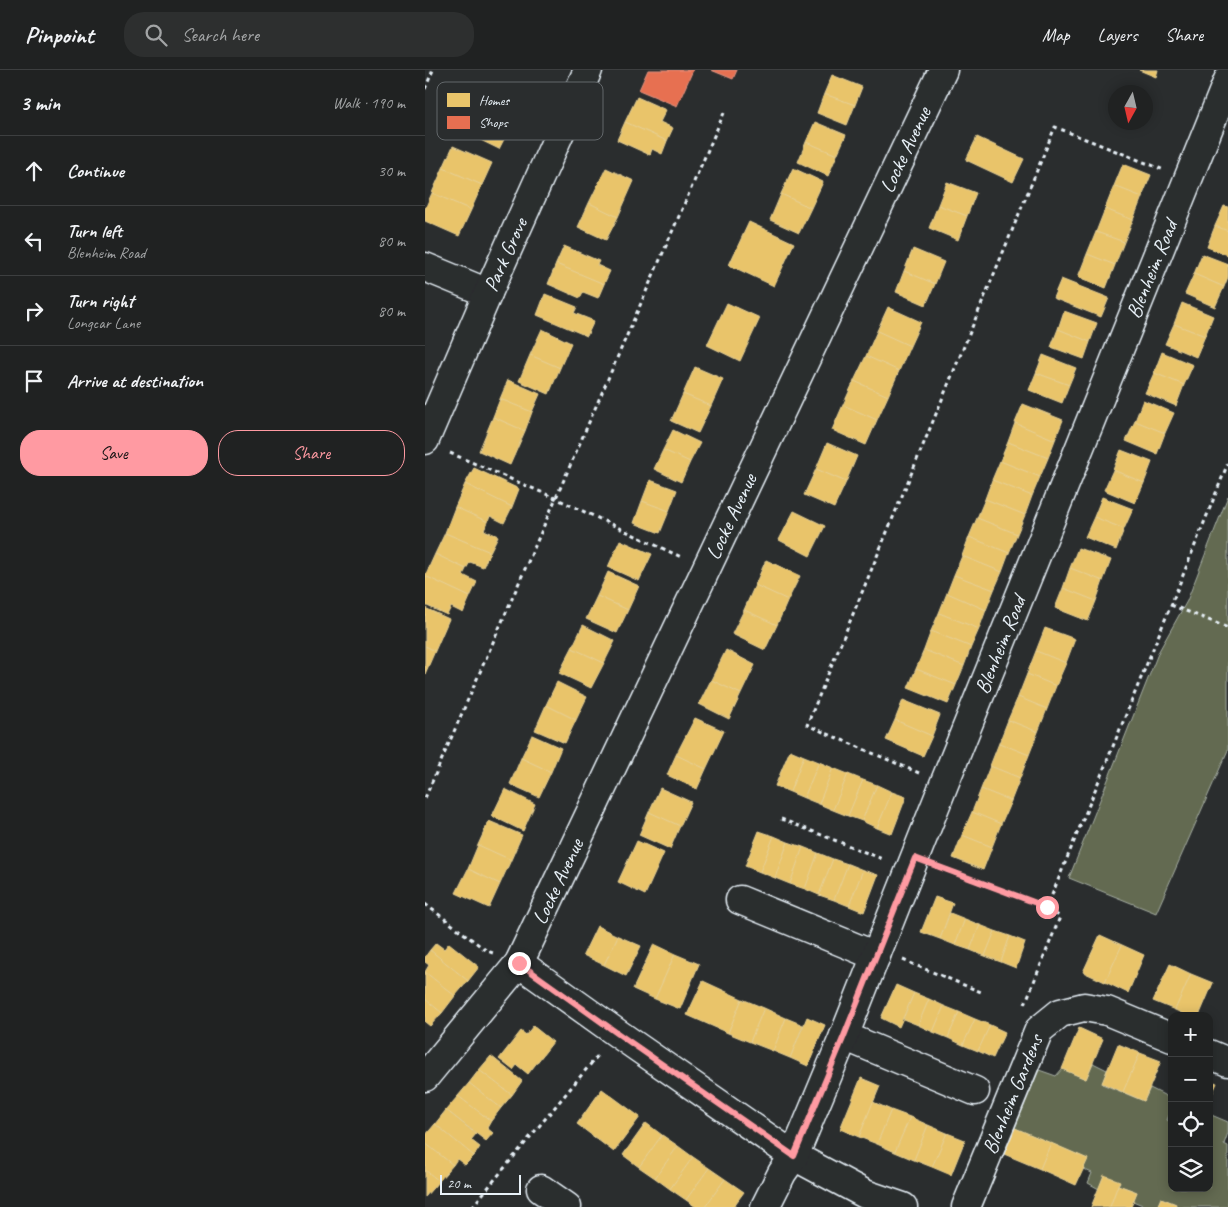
<!DOCTYPE html>
<html lang="en">
<head>
<meta charset="utf-8">
<style>
	body { margin:0; font-family:Caveat,sans-serif; background:#2d2f2f; color:#f1f3f6 }
	.controls { position:absolute; right:15px; bottom:15px; display:grid; overflow:hidden; border-radius:10px; box-shadow:0 2px 12px #0003 }
	.controls button { width:45px; height:45px; display:grid; place-items:center; padding:0; border:0; border-bottom:1px solid #3d3f40; background:#202222; color:#f1f3f6; font:25px sans-serif }
	.compass { position:absolute; left:683px; top:15px; width:45px; height:45px; border-radius:50%; background:#202222; box-shadow:0 2px 12px #0003; rotate:188deg }
	.scale { position:absolute; left:15px; bottom:12px; width:81px; box-sizing:border-box; padding-left:5px; border:2px solid #e8f1f8; border-top:0; font-size:14px; line-height:18px; white-space:nowrap; color:#e8f1f8; -webkit-text-stroke:4px #2a2d2e; paint-order:stroke }
	.stop { position:absolute; width:15px; height:15px; margin:-11px; border:4px solid #ff9aa2; border-radius:50%; background:#fff }
	.stop.end { background:#ff9aa2; border-color:#fff; box-shadow:0 1px 5px #0008 }
	.list { margin:0; padding:0; list-style:none }
	h2 { display:flex; justify-content:space-between; align-items:center; height:65px; margin:0; padding:0 20px; font-size:21px }
	h2 small { font-size:16px; font-weight:400; color:#a2a4a5 }
	.list li { display:grid; grid-template-columns:32px 1fr auto; gap:15px; align-items:center; box-sizing:border-box; height:70px; padding:0 20px; border-top:1px solid #3d3f40 }
	.list b { display:block; font-size:19px; white-space:nowrap }
	.list p { margin:0; font-size:16px; white-space:nowrap; color:#a2a4a5 }
	.list em { font-size:16px; font-style:normal; color:#a2a4a5 }
	.actions { display:flex; gap:10px; padding:15px 20px }
	.actions a { flex:1; padding:11px 0; border:1px solid #ff9aa2; border-radius:20px; text-align:center; font-size:18px; color:#ff9aa2 }
	.actions .main { background:#ff9aa2; color:#111 }
	.icon { flex:none; width:28px; height:28px; fill:none; stroke:currentColor; stroke-width:2; stroke-linecap:round; stroke-linejoin:round }
	.map { position:relative; flex:none; width:803px; height:1137px; overflow:hidden }
	header { display:flex; align-items:center; gap:30px; box-sizing:border-box; height:70px; padding:0 25px; background:#202222; border-bottom:1px solid #3d3f40 }
	header strong { font-size:24px }
	nav { display:flex; gap:28px; margin-inline-start:auto; font-size:18px }
	.search { width:350px; height:45px; background:#2d2f2f; display:flex; align-items:center; gap:12px; box-sizing:border-box; padding:0 18px; border-radius:20px; color:#a2a4a5; font-size:19px }
	main { display:flex }
	aside { flex:1; background:#202222 }
	.map>svg:first-child { display:block }
	.green { fill:#646b51; stroke:#a6aea4 }
	.homes { fill:#e9c46a; stroke:#e9d295 }
	.shops { fill:#e76f51; stroke:#e79683 }
	.lines { fill:none; stroke-linecap:round; stroke-linejoin:round }
	.minor-casing { stroke:#e8f1f8; stroke-width:31 }
	.path { stroke:#e8f1f8; stroke-width:3; stroke-dasharray:4 4; stroke-linecap:butt }
	.minor { stroke:#2a2d2e; stroke-width:28 }
	.route { stroke:#ff9aa2; stroke-width:6 }
	.labels { text-anchor:middle; stroke-width:5; stroke-linejoin:round; paint-order:stroke }
	.street-label { font-size:21px; fill:#e8f1f8; stroke:#2a2d2e }
	.key { fill:#2a2d2e; stroke:#63686b; stroke-width:1 }
	.key-label { font-size:14px; fill:#e8f1f8 }
</style>
</head>
<body>
<header>
<strong>Pinpoint</strong>
<div class="search"><svg class="icon" aria-label="search" viewBox="0 0 24 24"><circle cx="10" cy="10" r="6"/><path d="M15 15l6 6"/></svg>Search here</div>
<nav><a>Map</a><a>Layers</a><a>Share</a></nav>
</header>
<main>
<aside>
<h2>3 min<small>Walk · 190 m</small></h2>
<ul class="list">
<li><svg class="icon" aria-label="ahead" viewBox="0 0 24 24"><path d="M12 20V5M6 11l6-6 6 6"/></svg><div><b>Continue</b></div><em>30 m</em></li>
<li><svg class="icon" aria-label="left" viewBox="0 0 24 24"><path d="M17 20v-9H6M10 6l-5 5 5 5"/></svg><div><b>Turn left</b><p>Blenheim Road</p></div><em>80 m</em></li>
<li><svg class="icon" aria-label="right" viewBox="0 0 24 24"><path d="M7 20v-9h11M14 6l5 5-5 5"/></svg><div><b>Turn right</b><p>Longcar Lane</p></div><em>80 m</em></li>
<li><svg class="icon" aria-label="arrive" viewBox="0 0 24 24"><path d="M6 21V4h12l-3 4 3 4H6"/></svg><div><b>Arrive at destination</b></div></li>
</ul>
<div class="actions"><a class="main">Save</a><a>Share</a></div>
</aside>
<div class="map">
<svg width="803" height="1137" viewBox="0 0 803 1137">
	<rect width="100%" height="100%" fill="#2a2d2e"/>
	<filter id="ink" filterUnits="userSpaceOnUse"><feTurbulence type="fractalNoise" baseFrequency=".02" numOctaves="2"/><feDisplacementMap in="SourceGraphic" scale="10" xChannelSelector="R" yChannelSelector="G"/><feConvolveMatrix kernelMatrix="1 2 1 2 8 2 1 2 1" color-interpolation-filters="sRGB"/></filter>
	<g filter="url(#ink)">
		<g class="green">
			<polygon points="803,426 803,680 731,843 644,808 734,581 762,531"/>
			<polygon points="668,993 682,1000 677,1014 719,1031 725,1018 747,1029 747,1039 742,1050 747,1052 747,1118 784,1118 784,1044 803,1052 803,1063 799,1074 803,1076 803,1137 750,1137 751,1134 736,1128 732,1137 722,1137 708,1131 712,1122 693,1115 695,1112 674,1119 663,1113 667,1103 658,1099 662,1089 590,1058 614,1000 631,1006 637,999 661,1009"/>
		</g>
		<g class="homes">
			<polygon points="714,0 733,0 731,7"/>
			<polygon points="407,5 437,17 430,35 399,24"/>
			<polygon points="399,24 430,35 422,55 392,43"/>
			<polygon points="51,26 91,46 74,79 35,60"/>
			<polygon points="212,27 241,40 235,52 248,58 242,71 200,52"/>
			<polygon points="200,52 242,71 237,84 227,79 225,85 192,70"/>
			<polygon points="390,52 421,65 412,85 381,72"/>
			<polygon points="552,67 599,89 588,112 541,90"/>
			<polygon points="381,72 412,85 403,106 373,92"/>
			<polygon points="28,76 67,93 57,115 18,98"/>
			<polygon points="698,94 726,105 717,127 689,116"/>
			<polygon points="18,98 57,115 46,140 7,123"/>
			<polygon points="181,98 209,111 193,147 164,133"/>
			<polygon points="368,98 398,112 386,138 356,124"/>
			<polygon points="522,112 551,123 542,146 513,135"/>
			<polygon points="689,116 717,127 708,150 680,139"/>
			<polygon points="7,123 46,140 34,166 0,151 0,139"/>
			<polygon points="356,124 386,138 374,163 345,150"/>
			<polygon points="164,133 193,147 181,170 153,157"/>
			<polygon points="513,135 542,146 533,170 504,158"/>
			<polygon points="799,136 803,137 803,161 790,156"/>
			<polygon points="680,139 708,150 699,172 671,162"/>
			<polygon points="324,152 369,173 349,216 304,195"/>
			<polygon points="790,156 803,161 803,185 782,177"/>
			<polygon points="671,162 699,172 690,195 662,184"/>
			<polygon points="139,176 174,191 172,195 185,201 179,214 131,194"/>
			<polygon points="488,179 519,192 510,214 479,201"/>
			<polygon points="662,184 690,195 681,218 653,207"/>
			<polygon points="777,184 803,194 803,207 799,217 769,204"/>
			<polygon points="131,194 179,214 173,228 158,222 155,228 123,214"/>
			<polygon points="479,201 510,214 501,235 471,222"/>
			<polygon points="769,204 799,217 790,237 760,224"/>
			<polygon points="636,209 684,228 676,247 628,228"/>
			<polygon points="120,224 152,237 149,243 169,251 162,266 112,245"/>
			<polygon points="302,233 335,248 315,291 282,275"/>
			<polygon points="757,233 788,246 780,266 749,254"/>
			<polygon points="463,237 496,252 485,276 452,261"/>
			<polygon points="639,241 672,253 665,272 633,259"/>
			<polygon points="749,254 780,266 771,287 740,274"/>
			<polygon points="117,259 146,273 135,298 105,285"/>
			<polygon points="633,259 665,272 659,289 626,277"/>
			<polygon points="452,261 485,276 474,301 441,286"/>
			<polygon points="737,282 768,295 759,315 729,303"/>
			<polygon points="105,285 135,298 124,324 94,311"/>
			<polygon points="618,285 651,298 644,315 611,303"/>
			<polygon points="441,286 474,301 463,326 429,311"/>
			<polygon points="270,297 298,309 286,336 258,324"/>
			<polygon points="611,303 644,315 637,333 604,320"/>
			<polygon points="729,303 759,315 751,336 720,323"/>
			<polygon points="83,310 115,324 107,342 75,329"/>
			<polygon points="429,311 463,326 452,350 418,335"/>
			<polygon points="258,324 286,336 273,363 246,351"/>
			<polygon points="75,329 107,342 100,361 68,347"/>
			<polygon points="718,330 749,343 740,363 710,351"/>
			<polygon points="598,334 638,350 630,370 590,353"/>
			<polygon points="418,335 452,350 441,375 407,360"/>
			<polygon points="68,347 100,361 85,395 54,381"/>
			<polygon points="710,351 740,363 732,384 701,371"/>
			<polygon points="590,353 630,370 623,388 583,372"/>
			<polygon points="248,360 275,373 265,392 238,380"/>
			<polygon points="583,372 623,388 615,407 575,391"/>
			<polygon points="402,373 432,386 421,412 391,399"/>
			<polygon points="238,380 265,392 256,412 229,399"/>
			<polygon points="696,380 727,392 719,413 688,400"/>
			<polygon points="575,391 615,407 607,426 567,410"/>
			<polygon points="49,398 94,419 87,437 40,414"/>
			<polygon points="391,399 421,412 409,438 379,425"/>
			<polygon points="688,400 719,413 710,433 679,420"/>
			<polygon points="225,410 252,420 244,441 217,431"/>
			<polygon points="567,410 607,426 600,445 560,429"/>
			<polygon points="40,414 87,437 79,453 65,446 63,452 30,437"/>
			<polygon points="677,427 708,439 699,459 669,447"/>
			<polygon points="560,429 600,445 592,464 552,448"/>
			<polygon points="217,431 244,441 235,463 209,453"/>
			<polygon points="30,437 63,452 59,460 73,466 65,482 20,463"/>
			<polygon points="369,441 400,456 385,486 354,470"/>
			<polygon points="669,447 699,459 691,480 660,467"/>
			<polygon points="552,448 592,464 584,483 544,467"/>
			<polygon points="20,463 65,482 58,497 45,492 41,499 10,484"/>
			<polygon points="544,467 584,483 577,502 537,486"/>
			<polygon points="195,470 227,484 214,511 183,497"/>
			<polygon points="653,478 686,490 678,511 645,498"/>
			<polygon points="10,484 41,499 38,505 52,512 45,527 0,506"/>
			<polygon points="537,486 577,502 569,520 529,505"/>
			<polygon points="341,490 375,506 363,530 330,515"/>
			<polygon points="645,498 678,511 671,531 638,518"/>
			<polygon points="183,502 214,516 203,540 172,526"/>
			<polygon points="529,505 569,520 561,540 522,523"/>
			<polygon points="0,506 45,527 38,543 26,537 22,545 0,535"/>
			<polygon points="330,515 363,530 352,555 319,540"/>
			<polygon points="638,518 671,531 663,551 630,538"/>
			<polygon points="522,523 561,540 554,559 514,543"/>
			<polygon points="172,526 203,540 192,563 161,549"/>
			<polygon points="0,538 24,549 10,581 0,576"/>
			<polygon points="319,540 352,555 340,580 307,564"/>
			<polygon points="514,543 554,559 546,577 506,561"/>
			<polygon points="158,555 190,571 179,593 147,578"/>
			<polygon points="620,558 650,569 641,593 611,581"/>
			<polygon points="506,561 546,577 539,596 499,580"/>
			<polygon points="0,576 10,581 0,604"/>
			<polygon points="147,578 179,593 166,618 134,603"/>
			<polygon points="301,580 330,595 316,624 286,610"/>
			<polygon points="499,580 539,596 531,615 491,599"/>
			<polygon points="611,581 641,593 631,616 602,604"/>
			<polygon points="491,599 531,615 523,634 483,618"/>
			<polygon points="602,604 631,616 622,639 593,627"/>
			<polygon points="286,610 316,624 304,649 274,634"/>
			<polygon points="132,612 162,627 151,650 121,635"/>
			<polygon points="593,627 622,639 613,662 583,650"/>
			<polygon points="478,630 515,645 507,666 470,650"/>
			<polygon points="121,635 151,650 140,673 110,660"/>
			<polygon points="270,648 299,661 281,699 251,685"/>
			<polygon points="470,650 507,666 498,686 461,670"/>
			<polygon points="583,650 613,662 604,685 574,673"/>
			<polygon points="107,665 136,678 126,702 96,688"/>
			<polygon points="574,673 604,685 595,708 565,696"/>
			<polygon points="365,680 379,686 365,722 350,716"/>
			<polygon points="251,685 281,699 272,719 242,705"/>
			<polygon points="379,686 394,692 379,728 365,722"/>
			<polygon points="96,688 126,702 114,727 85,714"/>
			<polygon points="394,692 408,698 394,734 379,728"/>
			<polygon points="565,696 595,708 586,731 556,719"/>
			<polygon points="408,698 423,704 408,740 394,734"/>
			<polygon points="423,704 438,710 423,746 408,740"/>
			<polygon points="438,710 452,715 437,751 423,746"/>
			<polygon points="452,715 467,722 452,758 437,751"/>
			<polygon points="235,718 266,732 255,756 224,742"/>
			<polygon points="80,719 110,734 98,761 67,746"/>
			<polygon points="556,719 586,731 576,754 547,742"/>
			<polygon points="467,722 481,727 467,764 452,758"/>
			<polygon points="224,742 255,756 245,779 214,765"/>
			<polygon points="547,742 576,754 567,777 537,765"/>
			<polygon points="64,751 97,765 86,790 53,775"/>
			<polygon points="334,761 349,766 335,802 320,796"/>
			<polygon points="537,765 567,777 558,800 528,788"/>
			<polygon points="349,766 363,772 350,808 335,802"/>
			<polygon points="212,771 239,783 220,825 193,812"/>
			<polygon points="363,772 378,777 365,814 350,808"/>
			<polygon points="53,775 86,790 75,814 43,799"/>
			<polygon points="378,777 393,783 380,819 365,814"/>
			<polygon points="393,783 408,789 394,825 380,819"/>
			<polygon points="408,789 423,794 409,830 394,825"/>
			<polygon points="423,794 438,800 424,836 409,830"/>
			<polygon points="43,799 75,814 64,838 31,823"/>
			<polygon points="438,800 453,805 439,842 424,836"/>
			<polygon points="510,827 528,833 515,869 496,862"/>
			<polygon points="525,843 540,849 530,875 515,869"/>
			<polygon points="540,849 555,855 545,880 530,875"/>
			<polygon points="555,855 570,861 560,886 545,880"/>
			<polygon points="172,856 193,866 179,895 158,885"/>
			<polygon points="570,861 585,866 576,892 560,886"/>
			<polygon points="675,865 697,875 680,912 658,902"/>
			<polygon points="193,866 216,876 201,906 179,895"/>
			<polygon points="585,866 600,872 591,898 576,892"/>
			<polygon points="11,873 19,879 24,873 54,897 43,911 5,880"/>
			<polygon points="229,874 250,884 230,929 208,919"/>
			<polygon points="697,875 719,885 703,923 680,912"/>
			<polygon points="5,880 43,911 30,926 0,902 4,895 0,892 0,887"/>
			<polygon points="250,884 274,894 255,939 230,929"/>
			<polygon points="745,894 766,904 750,940 728,931"/>
			<polygon points="0,902 30,926 17,943 0,929"/>
			<polygon points="766,904 788,913 774,946 763,946 750,940"/>
			<polygon points="278,911 317,929 303,963 262,945"/>
			<polygon points="471,915 489,923 474,957 456,948"/>
			<polygon points="489,923 504,929 493,955 478,949"/>
			<polygon points="0,929 17,943 5,956 0,952"/>
			<polygon points="317,929 339,938 325,972 303,963"/>
			<polygon points="504,929 519,936 508,962 493,955"/>
			<polygon points="519,936 534,942 523,968 508,962"/>
			<polygon points="339,938 361,948 348,981 325,972"/>
			<polygon points="534,942 550,949 538,975 523,968"/>
			<polygon points="382,947 400,955 383,996 365,988"/>
			<polygon points="361,948 378,955 365,988 348,981"/>
			<polygon points="550,949 565,955 553,981 538,975"/>
			<polygon points="565,955 580,962 568,988 553,981"/>
			<polygon points="108,956 128,972 103,1004 92,995 88,1000 74,989 96,961 101,965"/>
			<polygon points="654,958 678,969 661,1009 637,999"/>
			<polygon points="693,974 715,983 698,1022 677,1013"/>
			<polygon points="715,983 736,991 719,1031 698,1022"/>
			<polygon points="66,986 97,1011 87,1025 54,1000"/>
			<polygon points="54,1000 87,1025 76,1038 44,1013"/>
			<polygon points="436,1008 455,1016 434,1067 415,1059"/>
			<polygon points="784,1010 792,1013 784,1031"/>
			<polygon points="44,1013 76,1038 66,1051 33,1026"/>
			<polygon points="177,1019 215,1047 189,1082 152,1054"/>
			<polygon points="33,1026 66,1051 62,1058 68,1063 61,1071 21,1040"/>
			<polygon points="448,1032 466,1040 452,1074 434,1067"/>
			<polygon points="21,1040 51,1064 46,1070 55,1077 49,1086 10,1054"/>
			<polygon points="466,1040 485,1047 470,1082 452,1074"/>
			<polygon points="485,1047 503,1055 489,1090 470,1082"/>
			<polygon points="221,1053 237,1065 214,1097 198,1085"/>
			<polygon points="10,1054 49,1086 40,1095 32,1089 28,1095 0,1073 0,1066"/>
			<polygon points="503,1055 522,1063 507,1097 489,1090"/>
			<polygon points="590,1058 626,1073 615,1099 579,1084"/>
			<polygon points="522,1063 540,1070 526,1105 507,1097"/>
			<polygon points="237,1065 253,1076 230,1108 214,1097"/>
			<polygon points="0,1073 28,1095 14,1111 0,1100"/>
			<polygon points="626,1073 663,1089 651,1115 615,1099"/>
			<polygon points="253,1076 268,1087 245,1119 230,1108"/>
			<polygon points="268,1087 284,1098 261,1130 245,1119"/>
			<polygon points="284,1098 300,1109 280,1137 271,1137 261,1130"/>
			<polygon points="0,1100 14,1111 0,1127"/>
			<polygon points="679,1105 695,1111 693,1115 685,1137 666,1137"/>
			<polygon points="300,1109 319,1122 308,1137 280,1137"/>
			<polygon points="693,1115 712,1122 706,1137 685,1137"/>
			<polygon points="736,1128 751,1134 750,1137 732,1137"/>
		</g>
		<g class="shops">
			<polygon points="223,0 268,0 252,36 214,20"/>
			<polygon points="286,0 312,0 308,9"/>
		</g>
		<g class="lines">
			<g class="minor-casing">
				<g id="minor">
					<polyline points="0,197 63,223"/>
					<path id="s1" d="M0,370L63,223L163,0"/>
					<polyline points="315,830 451,886"/>
					<polyline points="94,893 192,963 369,1086 440,1124 478,1137"/>
					<polyline points="419,966 550,1021"/>
					<polyline points="784,984 803,992"/>
					<path id="s2" d="M0,1007L94,893L518,0"/>
					<polyline points="116,1119 142,1137"/>
					<path id="s3" d="M340,1137L357,1103L369,1086L419,966L519,714L803,10"/>
					<path id="s4" d="M541,1137L614,960L635,943L659,937L682,941L747,968"/>
				</g>
			</g>
			<g class="path">
				<polyline points="0,19 8,0"/>
				<polyline points="25,383 130,428 256,487"/>
				<polyline points="746,535 803,558"/>
				<polyline points="494,703 382,655 630,57 739,100"/>
				<polyline points="0,728 299,43"/>
				<polyline points="356,749 460,790"/>
				<polyline points="514,797 622,837 746,535 803,393"/>
				<polyline points="0,834 62,881 68,883"/>
				<polyline points="478,890 556,922"/>
				<polyline points="600,934 635,847 622,837"/>
				<polyline points="47,1137 174,984"/>
			</g>
			<use href="#minor" class="minor"/>
		</g>
	</g>
	<g class="lines" filter="url(#ink)">
		<polyline class="route" points="94,893 192,963 369,1086 419,966 490,788 622,837"/>
	</g>
	<g class="labels">
		<g class="street-label">
			<text dy="7" stroke="none"><textPath href="#s2" startOffset="1048">Locke Avenue</textPath></text>
			<text dy="7" stroke="none"><textPath href="#s1" startOffset="202">Park Grove</textPath></text>
			<text dy="7" stroke="none"><textPath href="#s3" startOffset="1015">Blenheim Road</textPath></text>
			<text dy="7" stroke="none"><textPath href="#s2" startOffset="642">Locke Avenue</textPath></text>
			<text dy="7" stroke="none"><textPath href="#s3" startOffset="610">Blenheim Road</textPath></text>
			<text dy="7" stroke="none"><textPath href="#s2" startOffset="238">Locke Avenue</textPath></text>
			<text dy="7" stroke="none"><textPath href="#s4" startOffset="122">Blenheim Gardens</textPath></text>
		</g>
	</g>
	<rect x="12" y="12" width="166" height="58" rx="8" class="key"/>
	<rect x="22" y="23" width="23" height="14" fill="#e9c46a"/>
	<rect x="22" y="46" width="23" height="13" fill="#e76f51"/>
	<g class="key-label">
		<text x="54" y="35">Homes</text>
		<text x="54" y="57">Shops</text>
	</g>
</svg>
<div class="controls">
<button>+</button>
<button>−</button>
<button><svg class="icon" aria-label="locate" viewBox="0 0 24 24"><circle cx="12" cy="12" r="6"/><path d="M12 2v4M12 18v4M2 12h4M18 12h4"/></svg></button>
<button><svg class="icon" aria-label="layers" viewBox="0 0 24 24"><path d="M12 4l9 5-9 5-9-5zM3 14l9 5 9-5"/></svg></button>
</div>
<svg class="compass" viewBox="-18 -18 36 36"><path d="M0-13l5 13h-10z" fill="#e53935"/><path d="M0 13l5-13h-10z" fill="#a2a4a5"/></svg>
<div class="scale">20 m</div>
<div class="stop" style="left:622px;top:837px"></div>
<div class="stop end" style="left:94px;top:893px"></div>
</div>
</main>
</body>
</html>
